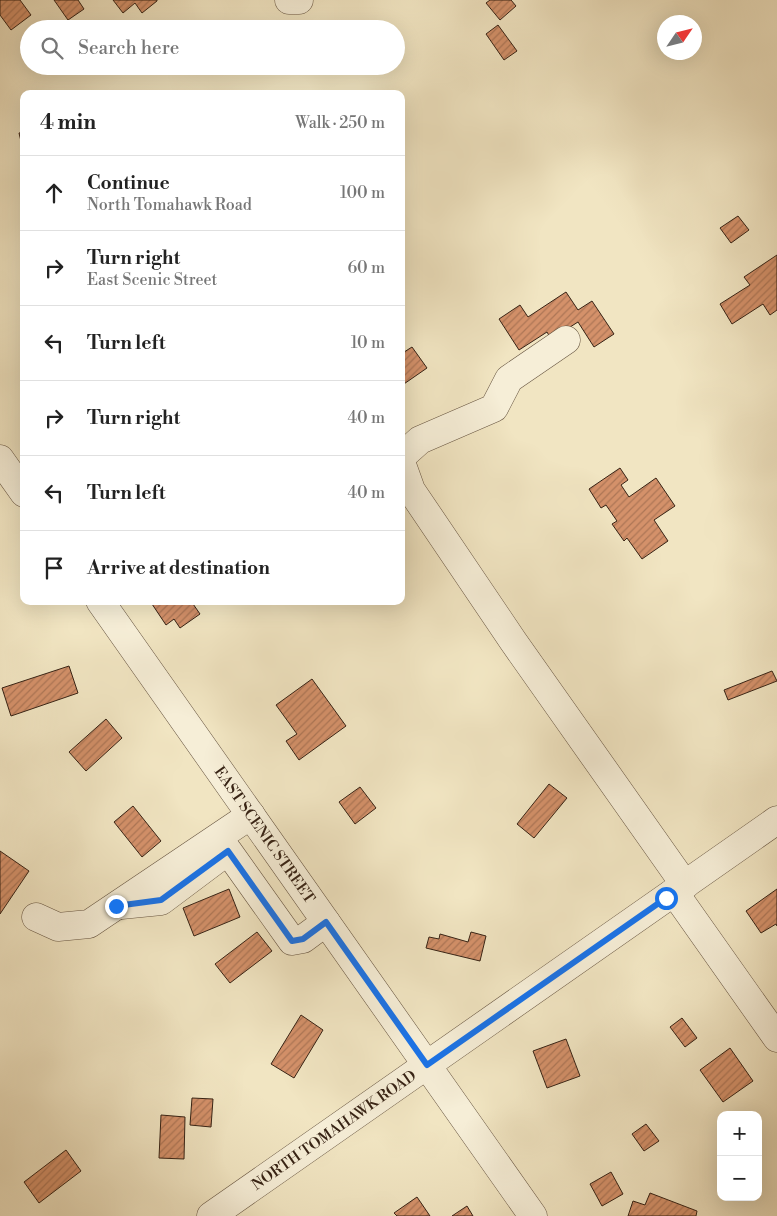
<!DOCTYPE html>
<html lang="en">
<head>
<meta charset="utf-8">
<style>
	body { margin:0; font-family:"Libre Bodoni",serif; background:#f6f6f6; color:#222 }
	.controls { position:absolute; right:15px; bottom:15px; display:grid; overflow:hidden; border-radius:10px; box-shadow:0 5px 20px #0002 }
	.controls button { width:45px; height:45px; display:grid; place-items:center; padding:0; border:0; border-bottom:1px solid #e0e0e0; background:#fff; color:#222; font:25px sans-serif }
	.compass { position:absolute; left:657px; top:15px; width:45px; height:45px; border-radius:50%; background:#fff; box-shadow:0 5px 20px #0002; rotate:55deg }
	.stop { position:absolute; width:15px; height:15px; margin:-11px; border:4px solid #1a73e8; border-radius:50%; background:#fff }
	.stop.end { background:#1a73e8; border-color:#fff; box-shadow:0 1px 5px #0008 }
	.list { margin:0; padding:0; list-style:none }
	h2 { display:flex; justify-content:space-between; align-items:center; height:65px; margin:0; padding:0 20px; font-size:21px }
	h2 small { font-size:16px; font-weight:400; color:#767676 }
	.list li { display:grid; grid-template-columns:32px 1fr auto; gap:15px; align-items:center; box-sizing:border-box; height:75px; padding:0 20px; border-top:1px solid #e0e0e0 }
	.list b { display:block; font-size:19px; white-space:nowrap }
	.list p { margin:0; font-size:16px; white-space:nowrap; color:#767676 }
	.list em { font-size:16px; font-style:normal; color:#767676 }
	.icon { flex:none; width:28px; height:28px; fill:none; stroke:currentColor; stroke-width:2; stroke-linecap:round; stroke-linejoin:round }
	.map { position:relative; flex:none; width:777px; height:1216px; overflow:hidden }
	.search { position:absolute; background:#fff; box-shadow:0 5px 20px #0002; left:20px; top:20px; width:385px; height:55px; display:flex; align-items:center; gap:12px; box-sizing:border-box; padding:0 18px; border-radius:28px; color:#767676; font-size:19px }
	.panel { position:absolute; background:#fff; box-shadow:0 5px 20px #0002; left:20px; top:90px; width:385px; height:515px; border-radius:10px }
	.map>svg:first-child { display:block }
	.building { fill:url(#building-hatch); stroke:#372315 }
	.lines { fill:none; stroke-linecap:round; stroke-linejoin:round }
	.minor-casing { stroke:#665440; stroke-width:29 }
	.minor { stroke:#f6eed7; stroke-width:28 }
	.route { stroke:#1a73e8; stroke-width:6 }
	.labels { text-anchor:middle; stroke-width:4; stroke-linejoin:round; paint-order:stroke }
	.street-label { font-size:15px; fill:#372315; stroke:#f6eed7 }
</style>
</head>
<body>
<div class="map">
<svg width="777" height="1216" viewBox="0 0 777 1216">
	<defs>
		<pattern id="building-hatch" width="6" height="6" patternUnits="userSpaceOnUse" patternTransform="scale(1.25)"><rect width="6" height="6" fill="#d4916a"/><path d="M-1 1l2-2M0 6l6-6M5 7l2-2" fill="none" stroke="#ad7656"/></pattern>
	</defs>
	<rect width="100%" height="100%" fill="#f1e5c2"/>
	<filter id="stains"><feTurbulence type="fractalNoise" baseFrequency=".004" numOctaves="4"/><feColorMatrix values="0 0 0 0 .2 0 0 0 0 .09 0 0 0 0 .02 0 0 0 .5 -.17"/></filter>
	<radialGradient id="worn" r=".72"><stop offset=".6" stop-color="#630" stop-opacity="0"/><stop offset="1" stop-color="#630" stop-opacity=".3"/></radialGradient>
	<g class="building">
		<polygon points="0,0 20,0 31,15 11,30 0,15"/>
		<polygon points="54,0 78,0 84,9 68,20"/>
		<polygon points="113,0 157,0 157,1 142,13 135,3 123,13"/>
		<polygon points="490,0 511,0 516,6 500,20 486,3"/>
		<polygon points="498,25 517,51 504,60 486,34"/>
		<polygon points="24,132 24,154 19,133"/>
		<polygon points="738,216 749,230 731,243 720,228"/>
		<polygon points="777,255 777,310 770,315 763,304 732,324 720,304 750,285 744,277"/>
		<polygon points="566,292 578,310 592,301 614,334 594,347 578,322 551,339 547,332 519,350 499,319 520,305 528,317"/>
		<polygon points="412,347 427,368 401,386 401,354"/>
		<polygon points="620,468 628,480 621,485 629,497 656,478 675,506 654,520 668,541 642,559 627,538 624,541 612,524 617,521 606,505 601,508 589,489"/>
		<polygon points="156,601 191,601 200,614 180,628 174,619 166,625 152,604"/>
		<polygon points="69,666 78,693 11,716 2,688"/>
		<polygon points="772,671 777,681 728,700 724,690"/>
		<polygon points="312,679 346,726 299,760 286,741 297,734 276,705"/>
		<polygon points="106,719 122,738 86,771 69,752"/>
		<polygon points="549,784 567,798 534,838 517,824"/>
		<polygon points="360,787 376,808 355,824 339,802"/>
		<polygon points="133,806 161,841 142,857 114,822"/>
		<polygon points="0,851 29,871 0,914"/>
		<polygon points="229,889 240,917 194,936 183,908"/>
		<polygon points="777,889 777,926 776,924 761,933 746,911"/>
		<polygon points="257,932 272,951 230,983 215,964"/>
		<polygon points="471,932 486,936 480,961 426,948 429,937 439,939 440,934 468,942"/>
		<polygon points="301,1015 323,1030 294,1078 271,1064"/>
		<polygon points="682,1018 697,1038 685,1047 670,1027"/>
		<polygon points="566,1039 580,1076 547,1088 533,1051"/>
		<polygon points="730,1048 753,1081 723,1102 700,1070"/>
		<polygon points="192,1098 213,1099 211,1127 190,1125"/>
		<polygon points="161,1115 185,1117 184,1159 159,1158"/>
		<polygon points="646,1124 659,1141 644,1151 632,1134"/>
		<polygon points="66,1150 81,1171 39,1203 24,1182"/>
		<polygon points="611,1172 623,1194 602,1206 590,1184"/>
		<polygon points="650,1193 697,1211 696,1216 628,1216 633,1201 645,1205"/>
		<polygon points="417,1197 430,1216 397,1216 394,1213"/>
		<polygon points="467,1206 473,1216 452,1216"/>
	</g>
	<g class="lines">
		<g class="minor-casing">
			<g id="minor">
				<polyline points="289,0 299,0"/>
				<polyline points="401,457 420,440 494,408 509,379 566,340"/>
				<polyline points="0,459 24,493"/>
				<polyline points="401,462 411,490 513,641 685,885"/>
				<path id="s1" d="M100,601L533,1216"/>
				<polyline points="228,851 292,941 303,939 326,922"/>
				<polyline points="674,892 777,1038"/>
				<polyline points="121,905 161,901 217,859"/>
				<polyline points="36,917 58,927 89,924 251,815"/>
				<path id="s2" d="M211,1216L777,820"/>
			</g>
		</g>
		<use href="#minor" class="minor"/>
	</g>
	<g class="lines">
		<polyline class="route" points="116,906 161,900 228,851 292,941 303,939 326,922 427,1065 666,898"/>
	</g>
	<g class="labels">
		<g class="street-label">
			<text dy="5" stroke="none"><textPath href="#s1" startOffset="286">EAST SCENIC STREET</textPath></text>
			<text dy="5" stroke="none"><textPath href="#s2" startOffset="150">NORTH TOMAHAWK ROAD</textPath></text>
		</g>
	</g>
	<rect width="100%" height="100%" filter="url(#stains)"/>
	<rect width="100%" height="100%" fill="url(#worn)"/>
</svg>
<div class="controls">
<button>+</button>
<button>−</button>
</div>
<svg class="compass" viewBox="-18 -18 36 36"><path d="M0-13l5 13h-10z" fill="#e53935"/><path d="M0 13l5-13h-10z" fill="#767676"/></svg>
<div class="stop" style="left:666px;top:898px"></div>
<div class="stop end" style="left:116px;top:906px"></div>
<div class="search"><svg class="icon" aria-label="search" viewBox="0 0 24 24"><circle cx="10" cy="10" r="6"/><path d="M15 15l6 6"/></svg>Search here</div>
<section class="panel">
<h2>4 min<small>Walk · 250 m</small></h2>
<ul class="list">
<li><svg class="icon" aria-label="ahead" viewBox="0 0 24 24"><path d="M12 20V5M6 11l6-6 6 6"/></svg><div><b>Continue</b><p>North Tomahawk Road</p></div><em>100 m</em></li>
<li><svg class="icon" aria-label="right" viewBox="0 0 24 24"><path d="M7 20v-9h11M14 6l5 5-5 5"/></svg><div><b>Turn right</b><p>East Scenic Street</p></div><em>60 m</em></li>
<li><svg class="icon" aria-label="left" viewBox="0 0 24 24"><path d="M17 20v-9H6M10 6l-5 5 5 5"/></svg><div><b>Turn left</b></div><em>10 m</em></li>
<li><svg class="icon" aria-label="right" viewBox="0 0 24 24"><path d="M7 20v-9h11M14 6l5 5-5 5"/></svg><div><b>Turn right</b></div><em>40 m</em></li>
<li><svg class="icon" aria-label="left" viewBox="0 0 24 24"><path d="M17 20v-9H6M10 6l-5 5 5 5"/></svg><div><b>Turn left</b></div><em>40 m</em></li>
<li><svg class="icon" aria-label="arrive" viewBox="0 0 24 24"><path d="M6 21V4h12l-3 4 3 4H6"/></svg><div><b>Arrive at destination</b></div></li>
</ul>
</section>
</div>
</body>
</html>
